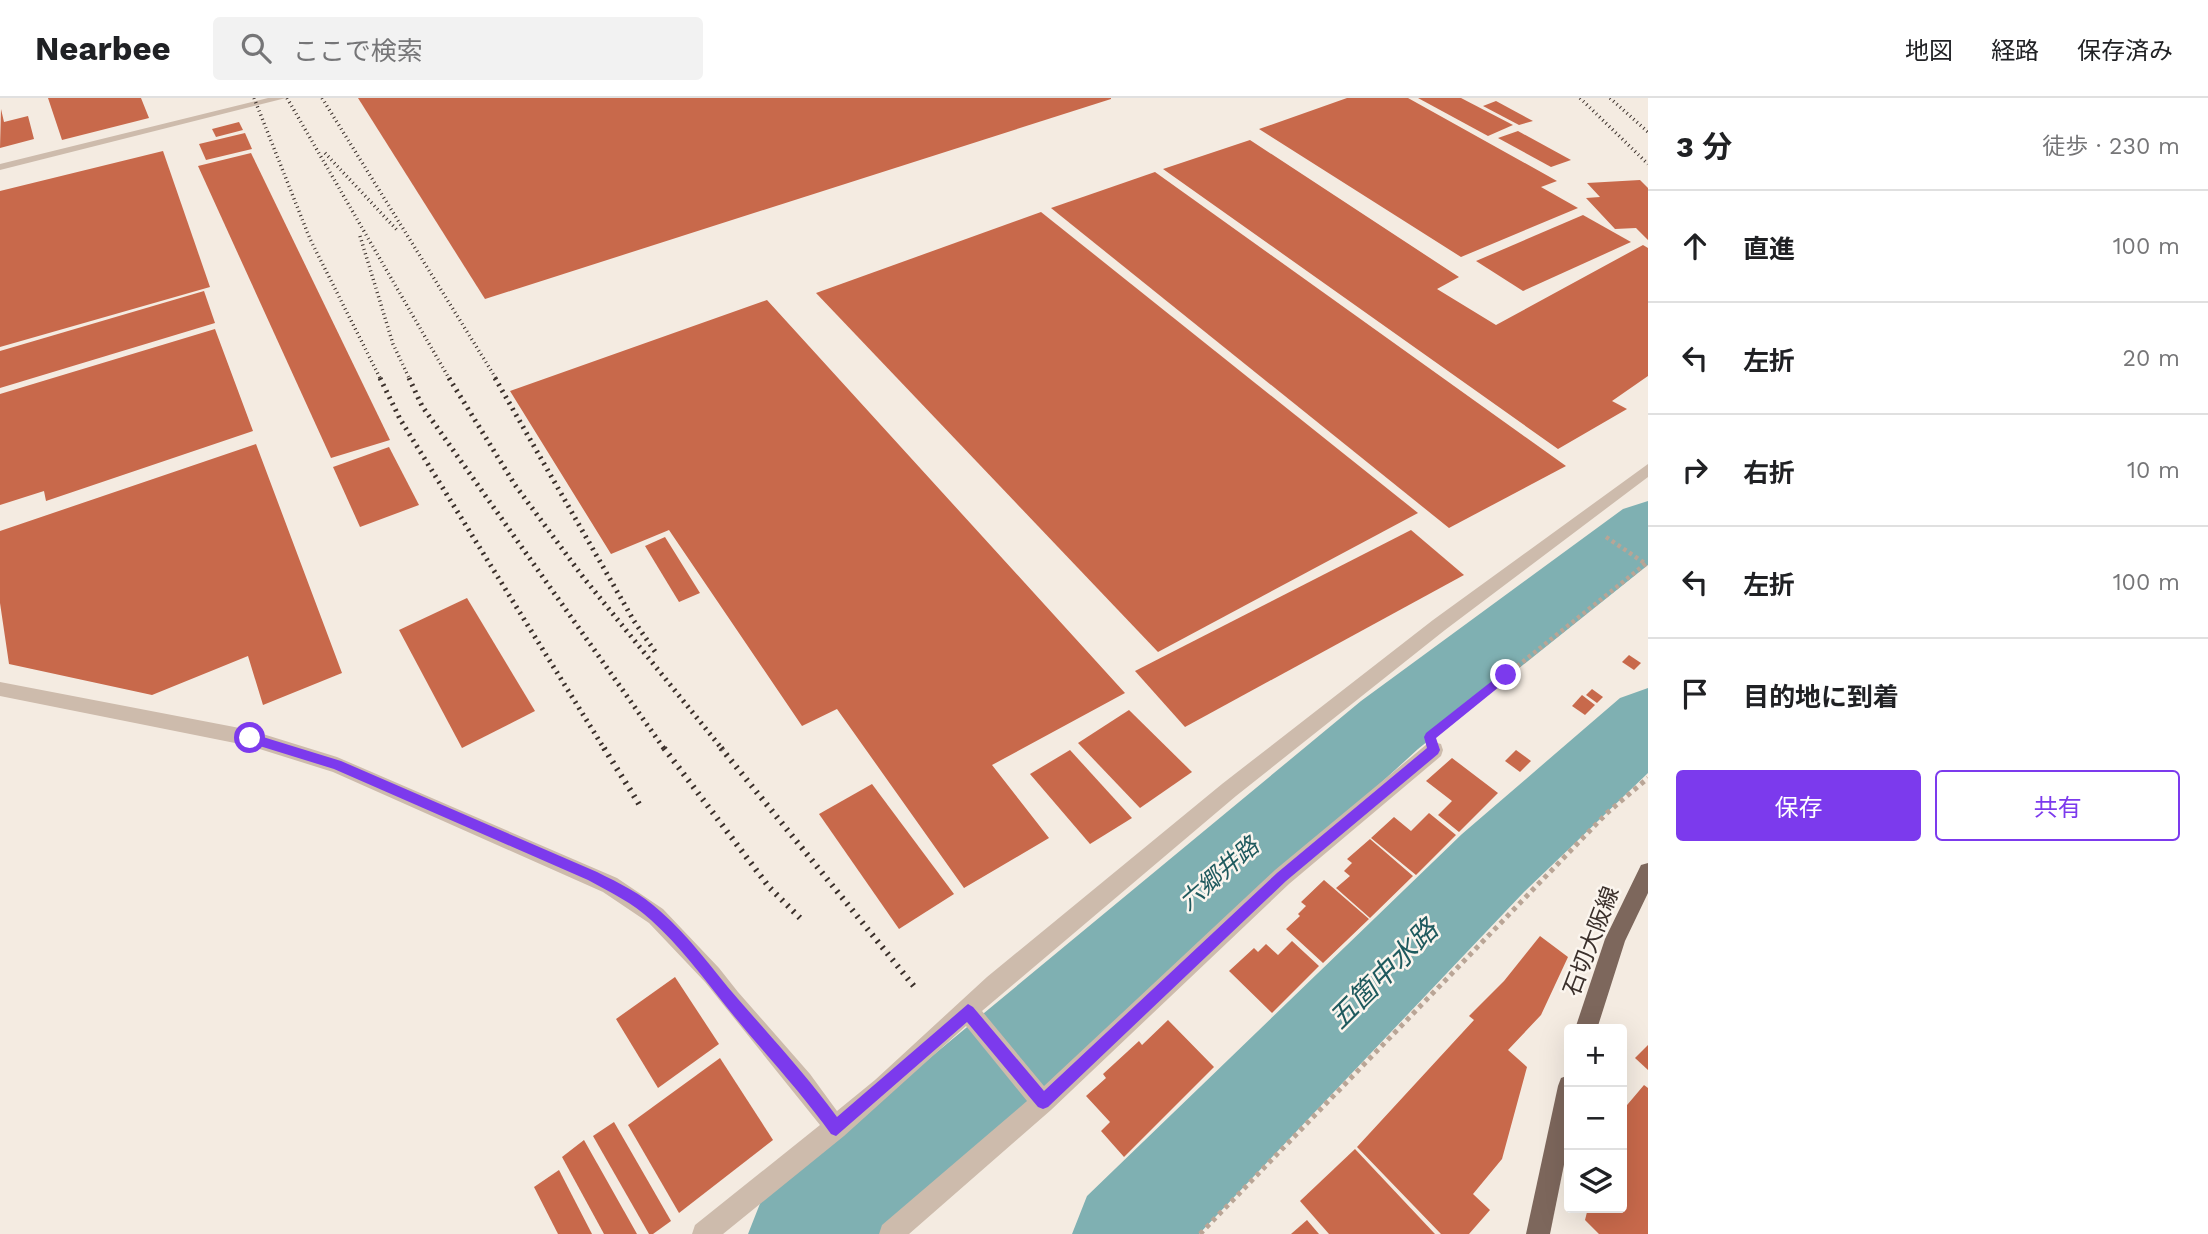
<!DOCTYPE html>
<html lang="ja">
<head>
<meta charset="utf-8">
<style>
	body { margin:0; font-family:"Work Sans","Noto Sans JP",sans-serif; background:#f2f2f2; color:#202124 }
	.controls { position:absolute; right:21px; bottom:21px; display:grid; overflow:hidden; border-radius:7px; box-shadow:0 7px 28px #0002 }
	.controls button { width:63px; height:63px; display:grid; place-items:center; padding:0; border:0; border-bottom:2px solid #e0e0e0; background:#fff; color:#202124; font:35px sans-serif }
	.stop { position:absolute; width:21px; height:21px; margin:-16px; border:5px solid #7c3aed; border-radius:50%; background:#fff }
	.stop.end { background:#7c3aed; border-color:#fff; box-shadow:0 2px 7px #0008 }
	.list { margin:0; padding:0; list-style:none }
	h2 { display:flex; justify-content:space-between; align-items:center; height:91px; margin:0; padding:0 28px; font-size:30px }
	h2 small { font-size:23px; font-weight:400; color:#757577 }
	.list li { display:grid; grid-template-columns:46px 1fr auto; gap:21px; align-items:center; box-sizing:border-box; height:112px; padding:0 28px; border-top:2px solid #e0e0e0 }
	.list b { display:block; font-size:26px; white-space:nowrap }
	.list em { font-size:23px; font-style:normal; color:#757577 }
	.actions { display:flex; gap:14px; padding:21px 28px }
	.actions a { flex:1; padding:16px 0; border:2px solid #7c3aed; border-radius:7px; text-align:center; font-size:24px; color:#7c3aed }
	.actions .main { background:#7c3aed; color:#fff }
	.icon { flex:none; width:38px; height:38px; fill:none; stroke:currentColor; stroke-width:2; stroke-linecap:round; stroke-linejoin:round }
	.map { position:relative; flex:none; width:1648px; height:1136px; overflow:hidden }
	header { display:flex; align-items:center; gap:42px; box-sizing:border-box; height:98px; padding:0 35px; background:#fff; border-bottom:2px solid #e0e0e0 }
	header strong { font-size:33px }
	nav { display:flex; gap:38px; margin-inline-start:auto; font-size:24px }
	.search { width:490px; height:63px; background:#f2f2f2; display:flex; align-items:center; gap:18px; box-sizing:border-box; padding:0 24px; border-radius:7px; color:#757577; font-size:26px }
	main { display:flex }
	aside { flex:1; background:#fff }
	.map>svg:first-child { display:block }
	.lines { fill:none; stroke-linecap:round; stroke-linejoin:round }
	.river { fill:#7fb0b2; fill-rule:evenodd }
	.building { fill:#c8694b }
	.path-far1 { stroke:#b9a596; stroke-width:4.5; stroke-dasharray:3.5 3.5; stroke-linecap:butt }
	.path { stroke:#b9a596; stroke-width:5; stroke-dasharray:4.5 4.5; stroke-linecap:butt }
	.minor { fill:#cdbbac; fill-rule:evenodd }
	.major { fill:#7d675c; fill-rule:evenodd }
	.rail-far2 { stroke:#3b302b; stroke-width:3.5; stroke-dasharray:1 3.5; stroke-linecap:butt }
	.rail-far1 { stroke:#3b302b; stroke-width:5; stroke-dasharray:2 5; stroke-linecap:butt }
	.rail { stroke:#3b302b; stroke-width:6; stroke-dasharray:2 6; stroke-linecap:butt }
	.route { fill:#7c3aed }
	.labels { text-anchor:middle; stroke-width:5; stroke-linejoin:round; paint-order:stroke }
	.street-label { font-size:23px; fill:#3b302b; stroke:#fbf5ee }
	.water-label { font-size:24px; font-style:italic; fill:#1f5a5e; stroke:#fbf5ee }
	.near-water-label { font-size:28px; font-style:italic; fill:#1f5a5e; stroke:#fbf5ee }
</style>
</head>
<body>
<header>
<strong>Nearbee</strong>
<div class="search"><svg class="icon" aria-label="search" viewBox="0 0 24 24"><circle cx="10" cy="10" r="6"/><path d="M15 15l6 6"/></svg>ここで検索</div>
<nav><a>地図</a><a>経路</a><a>保存済み</a></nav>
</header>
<main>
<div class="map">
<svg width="1648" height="1136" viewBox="0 0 1648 1136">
	<rect width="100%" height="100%" fill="#f4ebe1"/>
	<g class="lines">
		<g class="river">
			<polygon points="1648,403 1648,467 1418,651 1044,993 883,1136 748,1136 763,1098 1361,603 1623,411"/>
			<polygon points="1648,590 1648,675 1524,794 1199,1136 1072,1136 1087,1098 1462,736 1620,600"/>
		</g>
	</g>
	<g class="building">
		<polygon points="48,0 141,0 149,20 62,42"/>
		<polygon points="358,0 1111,0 1111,1 485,201"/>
		<polygon points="1347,0 1408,0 1557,83 1541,89 1578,110 1461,159 1259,31"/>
		<polygon points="1418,0 1461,0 1513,27 1488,38"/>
		<polygon points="1496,3 1533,23 1519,27 1483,8"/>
		<polygon points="1,11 4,24 28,18 34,41 0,50"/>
		<polygon points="239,24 243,32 216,39 212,31"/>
		<polygon points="1518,33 1571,62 1551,69 1498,40"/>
		<polygon points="245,35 252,51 206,62 199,46"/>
		<polygon points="1250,42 1459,179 1437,191 1496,227 1643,147 1648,150 1648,278 1612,303 1627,311 1558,351 1163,71"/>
		<polygon points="163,53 210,189 0,249 0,93"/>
		<polygon points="251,55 390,342 331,360 198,68"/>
		<polygon points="1155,74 1566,368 1449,430 1051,110"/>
		<polygon points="1640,82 1648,90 1648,142 1636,130 1615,131 1586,100 1600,99 1587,85"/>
		<polygon points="1041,114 1418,415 1158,554 816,195"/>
		<polygon points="1583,117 1631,144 1523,193 1476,163"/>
		<polygon points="204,193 215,225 0,290 0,253"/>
		<polygon points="767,202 1125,595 992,667 1049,740 964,790 837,611 802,628 669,432 611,456 510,293"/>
		<polygon points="215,231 253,333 46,403 44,393 0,407 0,296"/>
		<polygon points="256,346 342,575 263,607 248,558 152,597 9,566 0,505 0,433"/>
		<polygon points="389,349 419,407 360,429 333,369"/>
		<polygon points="1411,432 1464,477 1185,629 1135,573"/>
		<polygon points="665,439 700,495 679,504 645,448"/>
		<polygon points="467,500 535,613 462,650 399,532"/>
		<polygon points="1629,557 1641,565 1634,572 1622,564"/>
		<polygon points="1592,591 1603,599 1597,605 1586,597"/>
		<polygon points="1582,597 1595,607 1585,617 1572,608"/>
		<polygon points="1129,612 1192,674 1140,710 1078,645"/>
		<polygon points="1070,652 1132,720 1090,746 1030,676"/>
		<polygon points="1516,652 1531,663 1520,674 1505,663"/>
		<polygon points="1452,660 1498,695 1459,734 1438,717 1452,703 1426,683"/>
		<polygon points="872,686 954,796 899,831 819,716"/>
		<polygon points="1429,715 1456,737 1416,777 1371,740 1394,719 1411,733"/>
		<polygon points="1370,741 1413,778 1370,820 1336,790 1350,778 1344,773 1352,765 1347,761"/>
		<polygon points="1324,782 1369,821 1323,865 1286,831 1300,818 1298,816 1306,808 1301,804"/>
		<polygon points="1540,838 1568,859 1541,917 1508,952 1527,969 1502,1061 1473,1096 1490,1112 1469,1136 1441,1136 1357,1049 1474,922 1469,918 1504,883"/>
		<polygon points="1292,843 1319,868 1272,915 1229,873 1254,850 1258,854 1266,846 1278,857"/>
		<polygon points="675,879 719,946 658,990 616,921"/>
		<polygon points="1168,922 1214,969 1124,1059 1101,1033 1110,1024 1086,998 1106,980 1103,976 1139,943 1142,947"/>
		<polygon points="1648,947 1648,972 1635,960"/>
		<polygon points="720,960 773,1042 679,1115 628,1027"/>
		<polygon points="1644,987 1648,990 1648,1136 1599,1136 1585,1122 1588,1110 1622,1110 1622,1013"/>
		<polygon points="614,1024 671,1123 653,1136 649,1136 593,1038"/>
		<polygon points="584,1042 637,1136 604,1136 562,1059"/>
		<polygon points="1355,1051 1435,1136 1329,1136 1300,1103"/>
		<polygon points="559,1072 592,1136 558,1136 534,1089"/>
		<polygon points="1307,1122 1319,1136 1291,1136"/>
	</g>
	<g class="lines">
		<g class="path-far1">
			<polyline points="1606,439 1646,466"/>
			<polyline points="1446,625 1648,464"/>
		</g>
		<polyline class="path" points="1200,1136 1607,715 1648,680"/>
		<g class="minor">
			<polygon points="268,0 286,0 0,72 0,66"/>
			<polygon points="1648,366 1648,379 1445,532 1236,698 982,913 1044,988 1275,772 1427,646 1434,644 1441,646 1443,652 1441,658 1289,786 1051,1012 909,1136 879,1136 882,1127 1027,1003 966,928 844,1038 723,1136 692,1136 695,1127 820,1027 705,884 649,825 603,794 333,674 250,648 0,598 0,584 250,632 337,659 617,780 663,811 719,870 738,894 810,976 837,1013 875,982 987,879 1222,686 1433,522"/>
		</g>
		<g class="major">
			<polygon points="1648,765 1648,795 1625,843 1597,931 1575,931 1605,841 1641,767"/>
			<polygon points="1569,977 1569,1042 1550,1136 1526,1136 1558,988 1561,980"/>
		</g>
		<g class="rail-far2">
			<polyline points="254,0 310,141 381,282"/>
			<polyline points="287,0 450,282"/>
			<polyline points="322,0 497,282"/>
			<polyline points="1580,0 1648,66"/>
			<polyline points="1610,0 1648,34"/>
			<polyline points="325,55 397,132"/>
			<polyline points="360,138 393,246 410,282"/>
		</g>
		<g class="rail-far1">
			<polyline points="380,280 400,321 605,652"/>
			<polyline points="409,280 422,308 665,652"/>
			<polyline points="449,280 515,387 583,479 723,652"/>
			<polyline points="495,280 634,523 656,555"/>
		</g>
		<g class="rail">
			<polyline points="604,650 639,706"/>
			<polyline points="664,650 769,789 804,824"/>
			<polyline points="721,650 917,892"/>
		</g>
	</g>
	<path class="route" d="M1506,572L1512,577L1510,580L1436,640L1440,652L1438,656L1286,783L1048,1009L1043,1011L1038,1009L967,924L836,1038L831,1036C798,990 760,951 725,907C702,878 679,847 651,822C633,805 610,794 588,782L334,671L250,645L244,640L250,635L341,663L597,774C619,785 642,796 660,813C690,839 712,871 738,901C772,940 807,978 837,1019L968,906L973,909L1044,993L1277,775L1427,650L1424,639L1426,635Z"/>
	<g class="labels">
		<g class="street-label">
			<text transform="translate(1591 843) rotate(-69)" y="8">石切大阪線</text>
		</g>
		<g class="water-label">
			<text transform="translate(1219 776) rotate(-41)" y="8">六郷井路</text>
		</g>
		<g class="near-water-label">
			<text transform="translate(1383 876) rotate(-45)" y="10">五箇中水路</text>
		</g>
	</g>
</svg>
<div class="controls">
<button>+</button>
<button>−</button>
<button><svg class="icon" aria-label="layers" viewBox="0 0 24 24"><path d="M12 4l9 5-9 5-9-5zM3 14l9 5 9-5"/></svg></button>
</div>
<div class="stop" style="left:250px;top:640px"></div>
<div class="stop end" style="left:1506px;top:577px"></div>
</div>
<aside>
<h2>3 分<small>徒歩 · 230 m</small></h2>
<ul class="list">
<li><svg class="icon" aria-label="ahead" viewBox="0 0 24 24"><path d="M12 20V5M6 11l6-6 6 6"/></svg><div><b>直進</b></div><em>100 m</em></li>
<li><svg class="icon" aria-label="left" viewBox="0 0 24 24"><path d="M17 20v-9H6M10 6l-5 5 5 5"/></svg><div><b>左折</b></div><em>20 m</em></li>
<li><svg class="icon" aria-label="right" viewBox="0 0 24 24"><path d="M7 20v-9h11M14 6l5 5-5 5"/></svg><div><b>右折</b></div><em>10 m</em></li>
<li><svg class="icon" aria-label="left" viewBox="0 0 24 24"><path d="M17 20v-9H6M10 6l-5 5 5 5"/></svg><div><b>左折</b></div><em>100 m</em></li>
<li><svg class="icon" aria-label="arrive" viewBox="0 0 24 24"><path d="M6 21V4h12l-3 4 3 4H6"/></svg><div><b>目的地に到着</b></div></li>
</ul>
<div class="actions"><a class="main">保存</a><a>共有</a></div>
</aside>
</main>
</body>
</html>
